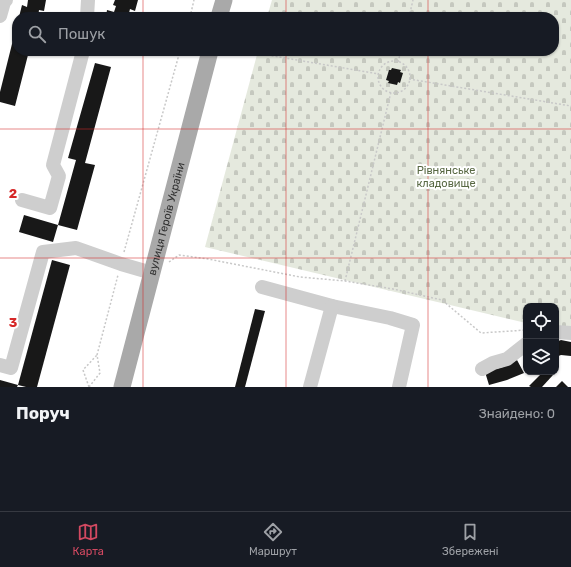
<!DOCTYPE html>
<html lang="uk">
<head>
<meta charset="utf-8">
<style>
	body { margin:0; font-family:Rubik,sans-serif; background:#242831; color:#f1f3f6 }
	.controls { position:absolute; right:12px; bottom:12px; display:grid; overflow:hidden; border-radius:8px; box-shadow:0 1px 3px #0004 }
	.controls button { width:36px; height:36px; display:grid; place-items:center; padding:0; border:0; border-bottom:1px solid #363941; background:#171b24; color:#f1f3f6; font:20px sans-serif }
	.list { margin:0; padding:0; list-style:none }
	h2 { display:flex; justify-content:space-between; align-items:center; height:52px; margin:0; padding:0 16px; font-size:17px }
	h2 small { font-size:13px; font-weight:400; color:#9ea1a6 }
	.icon { flex:none; width:22px; height:22px; fill:none; stroke:currentColor; stroke-width:2; stroke-linecap:round; stroke-linejoin:round }
	.map { position:relative; flex:none; width:571px; height:387px; overflow:hidden }
	.search { position:absolute; background:#171b24; box-shadow:0 1px 3px #0004; left:12px; right:12px; top:12px; height:44px; display:flex; align-items:center; gap:10px; box-sizing:border-box; padding:0 14px; border-radius:16px; color:#9ea1a6; font-size:15px }
	.sheet { height:124px; background:#171b24 }
	nav { display:flex; justify-content:space-around; align-items:center; box-sizing:border-box; height:56px; border-top:1px solid #363941; background:#171b24; font-size:11px; color:#9ea1a6 }
	nav a { display:grid; justify-items:center; gap:2px }
	nav .on { color:#d24961 }
	.map>svg:first-child { display:block }
	.cemetery { fill:url(#cemetery-stones) }
	.building { fill:#181818 }
	.lines { fill:none; stroke-linecap:round; stroke-linejoin:round }
	.path { stroke:#c8c8c8; stroke-width:1.5; stroke-dasharray:2 2; stroke-linecap:butt }
	.minor { stroke:#cecece; stroke-width:14 }
	.major { stroke:#a9a9a9; stroke-width:17 }
	.grid { fill:none; stroke:#d62828; stroke-width:1; stroke-opacity:0.55 }
	.labels { text-anchor:middle; stroke-width:4; stroke-linejoin:round; paint-order:stroke }
	.park-label { font-size:11px; fill:#586843; stroke:#fff }
	.street-label { font-size:11px; fill:#313131; stroke:#fff }
	.grid-label { font-size:13px; text-anchor:middle; font-weight:bold; fill:#d62828; stroke:#fff; stroke-width:4; stroke-linejoin:round; paint-order:stroke }
</style>
</head>
<body>
<div class="map">
<svg width="571" height="387" viewBox="0 0 571 387">
	<defs>
		<pattern id="cemetery-stones" width="16" height="16" patternUnits="userSpaceOnUse"><rect width="16" height="16" fill="#e5e9de"/><path d="M2 7V4a2 2 0 0 1 4 0v3zM10 15v-3a2 2 0 0 1 4 0v3z" fill="#c5c8bf"/></pattern>
	</defs>
	<rect width="100%" height="100%" fill="#fff"/>
	<polygon class="cemetery" points="272,0 571,0 571,326 556,326 556,306 526,306 526,323 205,247 258,51 554,51 554,17 267,17"/>
	<g class="building">
		<polygon points="28,0 46,0 44,11 39,10 38,17 19,17 22,5 27,7"/>
		<polygon points="115,0 138,0 135,11 130,9 128,17 106,17 107,10 114,12 116,6 113,5"/>
		<polygon points="16,28 17,51 29,51 15,106 0,102 0,92"/>
		<polygon points="95,63 111,67 85,163 95,165 77,230 58,225 53,242 19,232 24,215 58,225 76,160 68,158"/>
		<polygon points="392,68 401,70 400,72 403,73 400,83 398,82 397,85 388,83 389,81 386,80 389,70 391,70"/>
		<polygon points="52,260 70,265 37,387 26,387 18,385"/>
		<polygon points="255,309 265,311 245,387 235,387"/>
		<polygon points="561,340 571,342 571,356 561,355 556,357 556,342"/>
		<polygon points="517,360 524,373 507,380 489,385 485,372 503,367"/>
		<polygon points="543,372 549,372 553,375 542,387 531,387 529,386"/>
		<polygon points="0,380 18,385 17,387 0,387"/>
		<polygon points="562,381 568,387 556,387"/>
	</g>
	<g class="lines">
		<g class="path">
			<polyline points="190,17 194,0"/>
			<polyline points="409,17 413,0"/>
			<polyline points="244,51 379,74"/>
			<circle cx="394" cy="77" r="16"/>
			<polyline points="398,62 401,51"/>
			<polyline points="409,79 571,106"/>
			<polyline points="124,252 180,51"/>
			<polyline points="169,262 179,255 208,259 300,277 345,281 393,289 442,300 481,333 526,330"/>
			<polyline points="345,281 391,92"/>
			<polyline points="89,387 100,373 97,355 118,275"/>
			<polyline points="89,387 83,370 97,355"/>
		</g>
		<g class="minor">
			<polyline points="0,16 4,2 6,0"/>
			<polyline points="87,17 88,0"/>
			<polyline points="22,200 50,208 59,176 53,165 83,51"/>
			<polyline points="262,287 332,306 390,318 413,325 399,387"/>
			<polyline points="556,332 571,333"/>
			<polyline points="0,365 11,368 43,252 76,248 121,264 152,273"/>
			<polyline points="482,369 493,363 507,359 526,344"/>
			<polyline points="310,387 332,306"/>
		</g>
		<g class="major">
			<polyline points="219,17 224,0"/>
			<path id="s1" d="M122,387L210,51"/>
		</g>
	</g>
	<path class="grid" d="M143,0V17M286,0V17M428,0V17M143,51V387M286,51V387M428,51V387M0,129H571M0,258H571"/>
	<g class="labels">
		<g class="park-label">
			<text x="446" y="174">Рівнянське<tspan x="446" dy="13">кладовище</tspan></text>
		</g>
		<g class="street-label">
			<text dy="4" stroke="none"><textPath href="#s1" startOffset="174">вулиця Героїв України</textPath></text>
		</g>
	</g>
	<g class="grid-label">
		<text x="13" y="198">2</text>
		<text x="13" y="327">3</text>
	</g>
</svg>
<div class="controls">
<button><svg class="icon" aria-label="locate" viewBox="0 0 24 24"><circle cx="12" cy="12" r="6"/><path d="M12 2v4M12 18v4M2 12h4M18 12h4"/></svg></button>
<button><svg class="icon" aria-label="layers" viewBox="0 0 24 24"><path d="M12 4l9 5-9 5-9-5zM3 14l9 5 9-5"/></svg></button>
</div>
<div class="search"><svg class="icon" aria-label="search" viewBox="0 0 24 24"><circle cx="10" cy="10" r="6"/><path d="M15 15l6 6"/></svg>Пошук</div>
</div>
<section class="sheet">
<h2>Поруч<small>Знайдено: 0</small></h2>
<ul class="list">
</ul>
</section>
<nav>
<a class="on"><svg class="icon" aria-label="map" viewBox="0 0 24 24"><path d="M3 6l6-2 6 2 6-2v14l-6 2-6-2-6 2zM9 4v14M15 6v14"/></svg>Карта</a>
<a><svg class="icon" aria-label="directions" viewBox="0 0 24 24"><path d="M12 3l9 9-9 9-9-9zM9 14v-3h6M13 9l2 2-2 2"/></svg>Маршрут</a>
<a><svg class="icon" aria-label="saved" viewBox="0 0 24 24"><path d="M7 4h10v16l-5-4-5 4z"/></svg>Збережені</a>
</nav>
</body>
</html>
